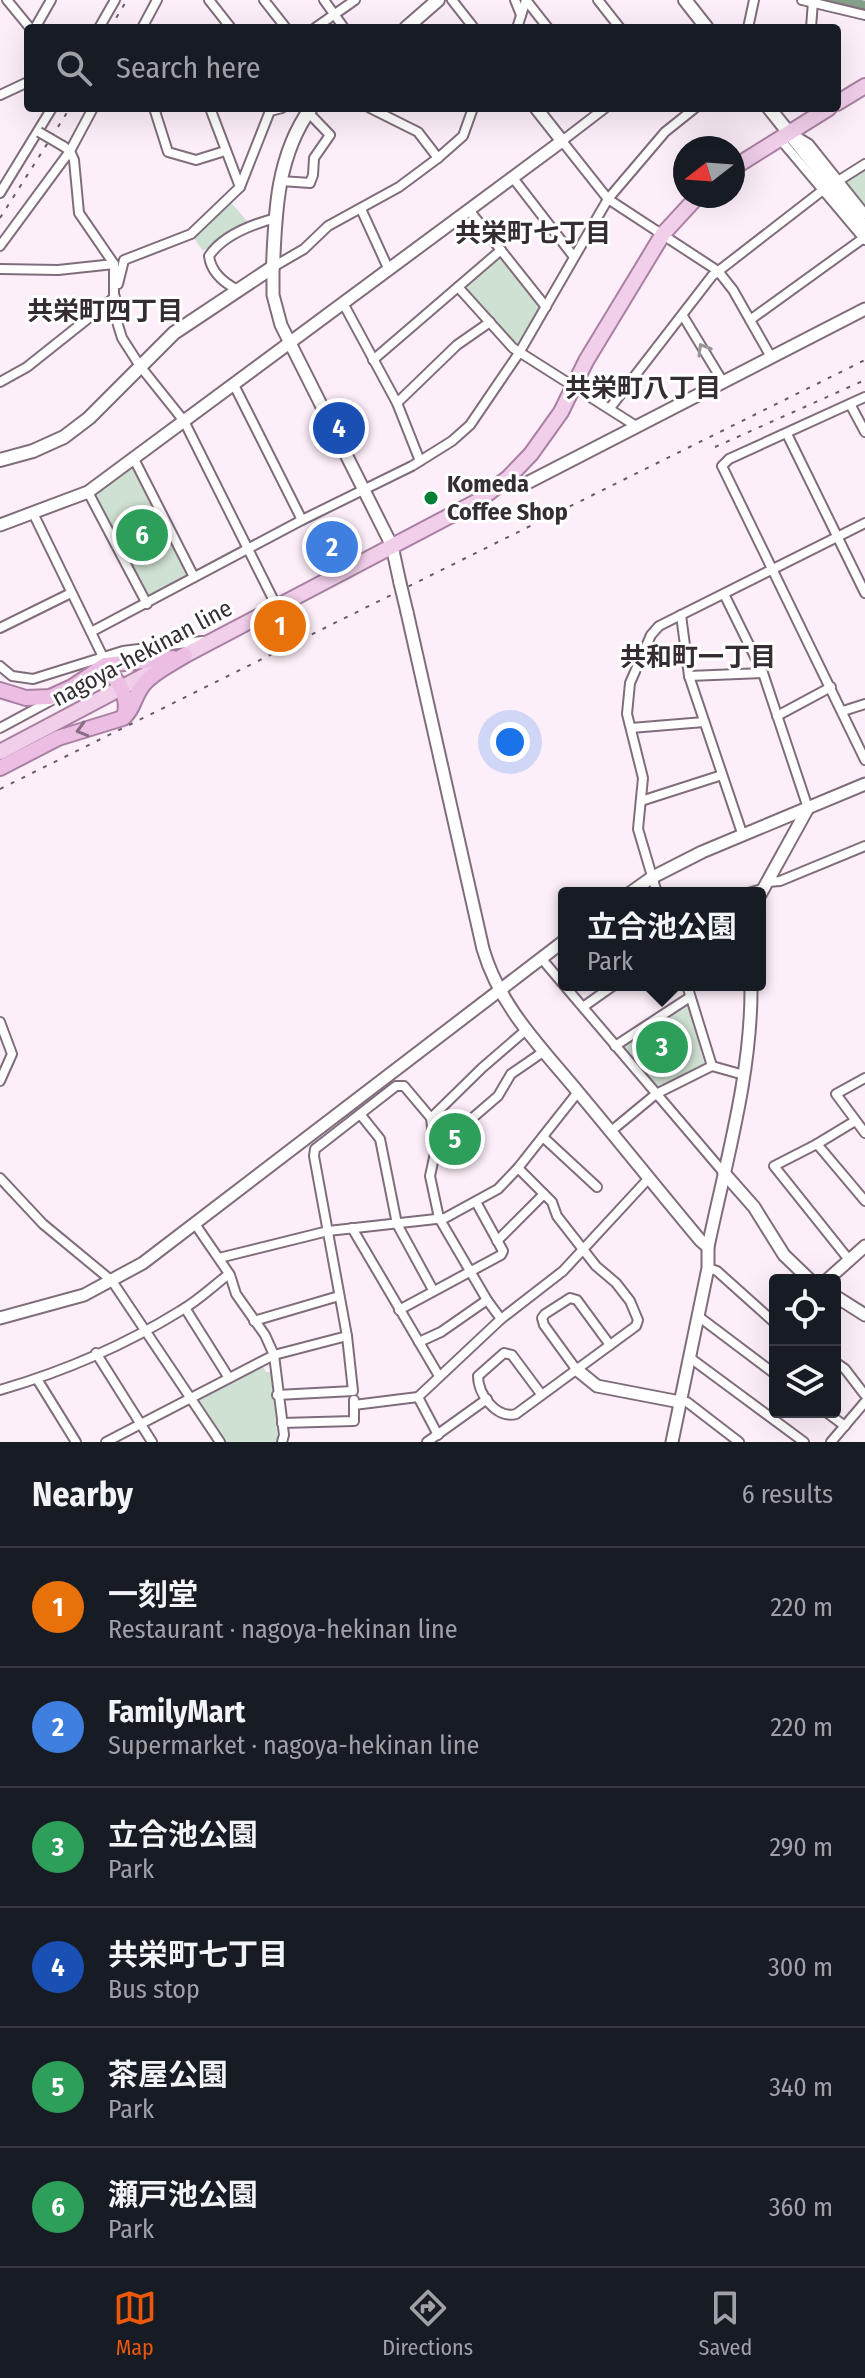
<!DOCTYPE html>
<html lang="en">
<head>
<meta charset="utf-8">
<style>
	body { margin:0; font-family:"Fira Sans Condensed","Noto Sans JP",sans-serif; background:#20242c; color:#f1f3f6 }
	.controls { position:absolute; right:24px; bottom:24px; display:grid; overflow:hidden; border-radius:8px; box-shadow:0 8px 32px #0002 }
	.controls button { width:72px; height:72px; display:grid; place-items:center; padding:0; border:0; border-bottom:2px solid #363941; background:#171b24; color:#f1f3f6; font:40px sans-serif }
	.compass { position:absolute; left:673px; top:136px; width:72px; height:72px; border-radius:50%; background:#171b24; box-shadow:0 8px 32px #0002; rotate:253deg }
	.you { position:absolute; left:510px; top:742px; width:28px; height:28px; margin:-20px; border:6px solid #fff; border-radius:50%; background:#1a73e8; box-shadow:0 0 0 12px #1a73e833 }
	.badge { display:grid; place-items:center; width:52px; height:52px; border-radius:50%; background:#ea580c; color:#fff; font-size:26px; font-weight:700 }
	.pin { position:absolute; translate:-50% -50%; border:4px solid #fff; box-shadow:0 2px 8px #0006 }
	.popup { position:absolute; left:558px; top:887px; width:208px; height:104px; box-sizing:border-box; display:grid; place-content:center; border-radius:8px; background:#171b24; filter:drop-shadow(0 2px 6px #0005); font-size:26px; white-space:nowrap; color:#9ea1a6 }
	.popup b { font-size:30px; color:#f1f3f6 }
	.popup::after { content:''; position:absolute; left:50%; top:100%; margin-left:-16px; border:16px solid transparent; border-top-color:#171b24 }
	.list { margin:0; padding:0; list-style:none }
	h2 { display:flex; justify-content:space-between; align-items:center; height:104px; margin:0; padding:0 32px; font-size:34px }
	h2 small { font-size:26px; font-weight:400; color:#9ea1a6 }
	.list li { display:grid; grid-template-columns:52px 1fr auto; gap:24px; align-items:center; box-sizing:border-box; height:120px; padding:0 32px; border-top:2px solid #363941 }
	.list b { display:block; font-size:30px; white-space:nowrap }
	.list p { margin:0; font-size:26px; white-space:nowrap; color:#9ea1a6 }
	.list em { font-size:26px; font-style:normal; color:#9ea1a6 }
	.icon { flex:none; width:44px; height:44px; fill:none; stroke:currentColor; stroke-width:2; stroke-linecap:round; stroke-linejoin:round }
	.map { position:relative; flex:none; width:865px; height:1442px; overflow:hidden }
	.search { position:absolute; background:#171b24; box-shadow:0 8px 32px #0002; left:24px; right:24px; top:24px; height:88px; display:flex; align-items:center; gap:20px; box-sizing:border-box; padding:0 28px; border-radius:8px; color:#9ea1a6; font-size:30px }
	.sheet { height:824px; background:#171b24 }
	nav { display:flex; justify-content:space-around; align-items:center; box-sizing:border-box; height:112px; border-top:2px solid #363941; background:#171b24; font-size:22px; color:#9ea1a6 }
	nav a { display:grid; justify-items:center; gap:4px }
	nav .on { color:#ea580c }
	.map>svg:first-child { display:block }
	.green { fill:#cfe1d2 }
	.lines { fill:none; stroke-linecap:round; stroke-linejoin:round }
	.river { stroke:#859e89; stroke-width:14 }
	.minor-casing { stroke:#806d7c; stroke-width:12 }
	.tertiary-casing { stroke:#806d7c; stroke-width:15 }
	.secondary-casing { stroke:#806d7c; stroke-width:16 }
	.primary-casing { stroke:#a980a1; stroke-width:18 }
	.trunk-casing { stroke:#a980a1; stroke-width:18 }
	.minor { stroke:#fff; stroke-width:8 }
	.tertiary { stroke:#fff; stroke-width:11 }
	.secondary { stroke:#fff; stroke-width:12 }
	.primary { stroke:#f1ceea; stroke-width:14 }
	.trunk { stroke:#ecbee3; stroke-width:14 }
	.rail { stroke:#675e65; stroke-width:2; stroke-dasharray:4 8; stroke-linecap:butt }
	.minor-bridge-casing { stroke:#806d7c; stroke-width:12; stroke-linecap:butt }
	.tertiary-bridge-casing { stroke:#806d7c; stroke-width:15; stroke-linecap:butt }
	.minor-bridge { stroke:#fff; stroke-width:8 }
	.tertiary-bridge { stroke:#fff; stroke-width:11 }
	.oneway { stroke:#9a9699 }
	.oneway2 { stroke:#876e82 }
	.poi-dot { fill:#007f37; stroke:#fff; stroke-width:3 }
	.labels { text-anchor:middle; stroke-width:6; stroke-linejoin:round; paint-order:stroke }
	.poi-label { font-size:24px; font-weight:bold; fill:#352d33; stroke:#fff; text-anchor:start }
	.street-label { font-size:24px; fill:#352d33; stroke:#fff }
	.neighbourhood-label { font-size:26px; font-weight:bold; fill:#352d33; stroke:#fff }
</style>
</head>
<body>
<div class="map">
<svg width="865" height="1442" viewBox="0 0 865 1442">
	<rect width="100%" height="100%" fill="#fdeffa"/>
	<g class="green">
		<polygon points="865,169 865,207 846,184 846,179"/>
		<polygon points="228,199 247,221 203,251 191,234"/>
		<polygon points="498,257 503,257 540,307 517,344 465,288 465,285"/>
		<polygon points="134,459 194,577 147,604 88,492"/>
		<polygon points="686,1004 689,1005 705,1066 660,1088 655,1087 622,1049 623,1045"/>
		<polygon points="462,1125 483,1150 471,1165 439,1159 434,1128"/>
		<polygon points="262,1365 266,1372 271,1372 278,1442 226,1442 197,1404 199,1397"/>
	</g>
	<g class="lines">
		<polyline class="river" points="828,0 865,8"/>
		<g class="minor-casing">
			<g id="minor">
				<polyline points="7,0 30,28"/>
				<polyline points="209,0 231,28"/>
				<polyline points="264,0 286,28"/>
				<polyline points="324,0 344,28"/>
				<polyline points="452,0 474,28"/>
				<polyline points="515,0 521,15"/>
				<polyline points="526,0 548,28"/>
				<polyline points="598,0 620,28"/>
				<polyline points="802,0 865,15"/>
				<polyline points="35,28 51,0"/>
				<polyline points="99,28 115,0"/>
				<polyline points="142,28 157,0"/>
				<polyline points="315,28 355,0"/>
				<polyline points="517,28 526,0"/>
				<polyline points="748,28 754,0"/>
				<polyline points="811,28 813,1"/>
				<polyline points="0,95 28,82"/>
				<polyline points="154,108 168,152 196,160 225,151"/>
				<polyline points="370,108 418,132 438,158"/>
				<polyline points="605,108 562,141 608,199 718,271 733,290 771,357"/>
				<polyline points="794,135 809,144 865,214"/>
				<polyline points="779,138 865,240"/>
				<polyline points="63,146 70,151 74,160 79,213 114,264 114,312 122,338 140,366 184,421 277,607"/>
				<polyline points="513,178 574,257"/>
				<polyline points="281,181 310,183 313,175 314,158 330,135 304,108"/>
				<polyline points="838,181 865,164"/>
				<polyline points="240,187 270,111 282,108"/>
				<polyline points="0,193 52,108"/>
				<polyline points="361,209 388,268"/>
				<polyline points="469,210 546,307"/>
				<polyline points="0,246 70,151 93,108"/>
				<polyline points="273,267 304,249 328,226 399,187 438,158 463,136 473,108"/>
				<polyline points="0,269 58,270 114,264"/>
				<polyline points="118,284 124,260 191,234 240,187 210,108"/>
				<polyline points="458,287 513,348 636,426"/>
				<path d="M238,290C224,283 211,272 209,256C223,235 253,224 276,218"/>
				<polyline points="343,303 397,403 420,461"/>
				<polyline points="683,316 723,382"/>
				<polyline points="750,320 865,237"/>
				<polyline points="373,360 501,250"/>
				<polyline points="0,382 27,367 115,297"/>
				<polyline points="234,385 302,520"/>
				<polyline points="865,397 729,459 722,466 865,760"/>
				<polyline points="397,403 457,345 490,322"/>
				<polyline points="850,404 865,432"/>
				<polyline points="610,408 712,276 823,190"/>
				<polyline points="787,434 865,593"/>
				<polyline points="134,459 194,577"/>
				<polyline points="88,492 147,604"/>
				<polyline points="33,513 103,657"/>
				<polyline points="724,594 763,673 808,808"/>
				<polyline points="681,615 689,676 743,836"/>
				<polyline points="0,628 71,593"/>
				<polyline points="91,632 302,520 412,466 452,441 470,425 519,353 608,199 665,132 695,108"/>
				<polyline points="0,666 12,676 33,679 123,651 202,641"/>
				<polyline points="689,676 763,673"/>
				<polyline points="843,711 865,704"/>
				<polyline points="777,716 831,687"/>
				<polyline points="0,728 52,700"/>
				<polyline points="631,728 704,722"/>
				<polyline points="641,801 722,775"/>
				<polyline points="767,882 780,881 865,846"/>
				<polyline points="657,893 638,829 643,778 627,714 630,683 651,635 659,626 865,523"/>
				<polyline points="748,893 762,889"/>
				<polyline points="541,958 724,1173"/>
				<polyline points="687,985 712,1066"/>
				<polyline points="583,1007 614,985"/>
				<polyline points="0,1022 12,1054 0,1081"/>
				<polyline points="615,1046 690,997"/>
				<polyline points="865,1078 836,1094 865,1133"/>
				<polyline points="360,1114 380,1139 397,1224 433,1290"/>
				<polyline points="431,1118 482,1068 526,1030"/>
				<polyline points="469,1121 498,1096 511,1074 543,1052"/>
				<polyline points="855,1121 817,1144 865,1201"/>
				<polyline points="610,1132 656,1094 712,1066 744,1075"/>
				<polyline points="543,1137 597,1187"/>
				<polyline points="817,1144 774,1166 850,1261"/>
				<path d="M518,1168L552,1202L557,1216L596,1266L616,1283L630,1301L638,1320L636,1326L516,1414C496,1419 478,1394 478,1376L504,1353L512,1355L541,1394"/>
				<polyline points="0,1178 43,1224 112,1281 220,1442"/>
				<polyline points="195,1224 230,1275 236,1294 265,1335 274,1355 284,1435 282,1442"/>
				<polyline points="352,1228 439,1376"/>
				<polyline points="497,1241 544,1194"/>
				<polyline points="219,1258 328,1231 445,1218 498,1189 518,1168 578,1092"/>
				<polyline points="708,1268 717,1271 775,1323"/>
				<polyline points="185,1308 229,1378"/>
				<polyline points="399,1310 501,1255 503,1251 476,1202"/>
				<polyline points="698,1316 775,1374"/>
				<polyline points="254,1321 339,1296"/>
				<polyline points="419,1342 441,1332 487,1300"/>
				<polyline points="96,1353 152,1442"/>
				<polyline points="689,1357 804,1442"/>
				<polyline points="835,1362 845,1369 865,1395"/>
				<polyline points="576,1369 544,1325 542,1318 545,1314 570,1298 577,1300 610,1345"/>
				<polyline points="37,1379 76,1442"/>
				<path d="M0,1390C62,1372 125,1345 180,1311C198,1301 213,1286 229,1274"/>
				<polyline points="277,1395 353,1391 347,1336 314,1156 315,1149 396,1086 404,1086 431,1118 435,1153 430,1176 439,1218 487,1300 501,1319"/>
				<polyline points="418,1397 438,1435"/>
				<polyline points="680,1402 687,1402 739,1442"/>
				<polyline points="354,1405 418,1397 501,1319 563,1271 649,1178"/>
				<polyline points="826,1412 845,1426"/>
				<polyline points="282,1423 354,1421 354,1400"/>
				<polyline points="106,1442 274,1355 347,1336"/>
				<polyline points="427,1442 487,1399"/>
				<polyline points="831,1442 865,1402"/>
			</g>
		</g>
		<g class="tertiary-casing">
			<g id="tertiary">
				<polyline points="273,267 273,295 281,325 392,546 400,583"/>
				<polyline points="508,478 520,485 527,483 865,309"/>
				<polyline points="0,525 88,492 562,141 536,108"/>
				<path d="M407,612L483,949C500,1007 540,1046 578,1092C619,1141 659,1191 700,1240L708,1247"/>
				<polyline points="630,893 651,878 702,852 865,784"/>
				<polyline points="760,895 808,808"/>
				<polyline points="724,1173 754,1207 784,1255 810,1280"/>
				<polyline points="827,1280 865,1246"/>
				<polyline points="835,1296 865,1315"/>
				<polyline points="0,1318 84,1295 143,1263 564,941"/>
				<polyline points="576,1369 597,1386 680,1402"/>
				<path d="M672,1442L708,1268V1247C726,1161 752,1073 751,985"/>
			</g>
		</g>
		<g class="secondary-casing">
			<g id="secondary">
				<polyline points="685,0 707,28"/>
				<polyline points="406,28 438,0"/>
				<polyline points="769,108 865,228"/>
				<path d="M0,460L33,451L64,437L89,418L174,333L273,267C275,212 277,155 311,108"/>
			</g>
		</g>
		<g class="primary-casing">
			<g id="primary">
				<polyline points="837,103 865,86"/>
				<polyline points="733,168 829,108"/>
				<polyline points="174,661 478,501 508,478 531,454 561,412 586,361 663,234 698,196"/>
				<polyline points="0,752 155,670"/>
			</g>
		</g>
		<g class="trunk-casing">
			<g id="trunk">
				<path d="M95,673L106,672C120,679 130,701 124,716"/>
				<polyline points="0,690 26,698 50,697 72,687 105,665 173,658"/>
				<path d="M0,768L58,738L123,718C134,709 134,696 143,685C153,672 172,664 185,655"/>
			</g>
		</g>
		<use href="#minor" class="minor"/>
		<use href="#tertiary" class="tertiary"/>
		<use href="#secondary" class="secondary"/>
		<use href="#primary" class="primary"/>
		<use href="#trunk" class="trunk"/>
		<g class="rail">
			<polyline points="110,28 127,0"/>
			<polyline points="0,218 70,108"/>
			<polyline points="715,447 865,380"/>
			<polyline points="0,789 865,360"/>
		</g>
		<g class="minor-bridge-casing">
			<polyline id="minor-bridge" points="39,132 63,146"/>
		</g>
		<g class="tertiary-bridge-casing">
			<polyline id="tertiary-bridge" points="400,583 407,612"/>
		</g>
		<use href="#minor-bridge" class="minor-bridge"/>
		<use href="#tertiary-bridge" class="tertiary-bridge"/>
	</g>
	<defs><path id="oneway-chevron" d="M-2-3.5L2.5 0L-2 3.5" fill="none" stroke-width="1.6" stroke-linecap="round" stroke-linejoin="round" transform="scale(2)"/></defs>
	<use class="oneway" href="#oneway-chevron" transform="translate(703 349) rotate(-121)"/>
	<use class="oneway2" href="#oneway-chevron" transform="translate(82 730) rotate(164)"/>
	<circle class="poi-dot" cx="431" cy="498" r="8"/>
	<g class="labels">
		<g class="poi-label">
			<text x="447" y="492">Komeda<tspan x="447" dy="28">Coffee Shop</tspan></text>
		</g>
		<g class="street-label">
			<text transform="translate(142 653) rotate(-28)" y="8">nagoya-hekinan line</text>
		</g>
		<g class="neighbourhood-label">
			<text x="533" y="242">共栄町七丁目</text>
			<text x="105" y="320">共栄町四丁目</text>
			<text x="643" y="397">共栄町八丁目</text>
			<text x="698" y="666">共和町一丁目</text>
		</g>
	</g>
</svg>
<div class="controls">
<button><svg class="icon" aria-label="locate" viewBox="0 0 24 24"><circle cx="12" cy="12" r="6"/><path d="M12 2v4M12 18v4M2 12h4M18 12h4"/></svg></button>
<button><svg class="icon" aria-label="layers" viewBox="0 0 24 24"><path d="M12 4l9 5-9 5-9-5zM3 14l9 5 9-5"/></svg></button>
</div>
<svg class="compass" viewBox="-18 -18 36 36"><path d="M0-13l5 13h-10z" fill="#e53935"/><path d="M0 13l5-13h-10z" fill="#9ea1a6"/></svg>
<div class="you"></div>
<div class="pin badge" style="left:280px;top:626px;background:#e8710a">1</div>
<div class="pin badge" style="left:332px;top:547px;background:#3f7fe0">2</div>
<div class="pin badge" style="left:662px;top:1047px;background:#2e9e5b">3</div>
<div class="popup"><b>立合池公園</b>Park</div>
<div class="pin badge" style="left:339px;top:428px;background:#1a4fb4">4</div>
<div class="pin badge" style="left:455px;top:1139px;background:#2e9e5b">5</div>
<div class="pin badge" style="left:142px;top:535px;background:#2e9e5b">6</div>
<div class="search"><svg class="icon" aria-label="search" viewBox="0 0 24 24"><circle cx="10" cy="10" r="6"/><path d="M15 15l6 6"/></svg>Search here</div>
</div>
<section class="sheet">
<h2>Nearby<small>6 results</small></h2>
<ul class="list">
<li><span class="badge" style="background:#e8710a">1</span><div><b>一刻堂</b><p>Restaurant · nagoya-hekinan line</p></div><em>220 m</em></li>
<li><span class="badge" style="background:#3f7fe0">2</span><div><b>FamilyMart</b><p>Supermarket · nagoya-hekinan line</p></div><em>220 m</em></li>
<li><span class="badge" style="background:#2e9e5b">3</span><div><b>立合池公園</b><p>Park</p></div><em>290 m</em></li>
<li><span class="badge" style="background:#1a4fb4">4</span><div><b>共栄町七丁目</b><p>Bus stop</p></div><em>300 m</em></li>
<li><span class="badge" style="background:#2e9e5b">5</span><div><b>茶屋公園</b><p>Park</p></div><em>340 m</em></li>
<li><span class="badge" style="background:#2e9e5b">6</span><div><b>瀬戸池公園</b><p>Park</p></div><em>360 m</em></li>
</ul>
</section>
<nav>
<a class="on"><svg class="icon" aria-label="map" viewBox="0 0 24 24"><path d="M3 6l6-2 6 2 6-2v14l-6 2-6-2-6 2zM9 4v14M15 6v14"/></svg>Map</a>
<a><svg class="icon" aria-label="directions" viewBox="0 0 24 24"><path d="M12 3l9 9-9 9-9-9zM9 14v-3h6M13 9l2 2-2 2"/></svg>Directions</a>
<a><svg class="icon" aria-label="saved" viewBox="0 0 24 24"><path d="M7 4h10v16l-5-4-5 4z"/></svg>Saved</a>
</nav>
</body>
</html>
